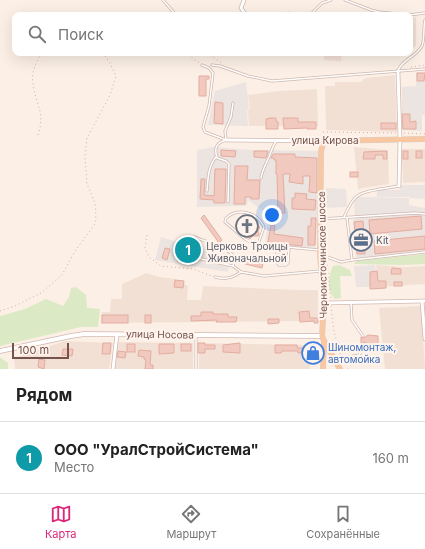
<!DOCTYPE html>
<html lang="ru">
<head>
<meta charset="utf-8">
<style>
	body { margin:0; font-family:Inter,sans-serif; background:#f6f6f6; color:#222 }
	.scale { position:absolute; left:12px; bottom:10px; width:57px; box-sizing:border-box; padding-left:4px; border:2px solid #75524b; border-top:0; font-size:11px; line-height:14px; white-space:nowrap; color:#75524b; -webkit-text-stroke:3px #fff4ed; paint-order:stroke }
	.you { position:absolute; left:272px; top:215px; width:14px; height:14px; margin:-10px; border:3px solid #fff; border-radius:50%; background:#1a73e8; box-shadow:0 0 0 6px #1a73e833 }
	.badge { display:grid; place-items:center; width:26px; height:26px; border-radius:50%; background:#db2777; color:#fff; font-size:13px; font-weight:700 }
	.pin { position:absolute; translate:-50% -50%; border:2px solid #fff; box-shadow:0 1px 4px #0006 }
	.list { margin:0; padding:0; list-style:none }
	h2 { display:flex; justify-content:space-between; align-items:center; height:52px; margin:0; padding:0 16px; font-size:17px }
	h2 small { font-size:13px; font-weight:400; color:#767676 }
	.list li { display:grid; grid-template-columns:26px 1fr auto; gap:12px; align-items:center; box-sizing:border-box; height:72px; padding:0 16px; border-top:1px solid #e0e0e0 }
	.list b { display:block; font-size:15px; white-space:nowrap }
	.list p { margin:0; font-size:13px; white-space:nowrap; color:#767676 }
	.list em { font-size:13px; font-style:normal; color:#767676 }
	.icon { flex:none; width:22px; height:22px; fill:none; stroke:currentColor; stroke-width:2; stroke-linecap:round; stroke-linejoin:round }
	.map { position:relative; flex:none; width:425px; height:369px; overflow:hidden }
	.search { position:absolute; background:#fff; box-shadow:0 4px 16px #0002; left:12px; right:12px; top:12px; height:44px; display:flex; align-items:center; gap:10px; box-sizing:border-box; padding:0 14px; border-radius:8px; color:#767676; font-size:15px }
	.sheet { height:124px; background:#fff }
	nav { display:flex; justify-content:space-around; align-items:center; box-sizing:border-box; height:56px; border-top:1px solid #e0e0e0; background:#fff; font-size:11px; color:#767676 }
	nav a { display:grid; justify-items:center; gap:2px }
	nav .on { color:#db2777 }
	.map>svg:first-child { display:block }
	.residential { fill:#f3e0d5 }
	.industrial { fill:#ece4e0 }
	.green { fill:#dbe9c5 }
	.building { fill:#f1c9bf; stroke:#e3ac9f }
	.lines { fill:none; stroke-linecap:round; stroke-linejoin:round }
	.service-casing { stroke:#d0b8af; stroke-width:3 }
	.minor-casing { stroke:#d0b8af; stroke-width:4.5 }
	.tertiary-casing { stroke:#d0b8af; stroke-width:5.5 }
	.primary-casing { stroke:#d8cfcd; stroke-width:6 }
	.path { stroke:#d6aca1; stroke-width:1; stroke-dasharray:1 3; stroke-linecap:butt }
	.service { stroke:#fff; stroke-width:1.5 }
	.minor { stroke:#fff; stroke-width:3 }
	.tertiary { stroke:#fff; stroke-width:4 }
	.primary { stroke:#f9c7a1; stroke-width:5 }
	.labels { text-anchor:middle; stroke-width:4; stroke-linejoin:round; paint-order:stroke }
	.street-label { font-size:10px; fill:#75524b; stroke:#fff4ed }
	.service-label { font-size:10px; fill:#4e5e75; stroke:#fff4ed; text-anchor:start }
	.worship-label { font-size:10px; fill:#5b616d; stroke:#fff4ed }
	.shop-label { font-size:10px; fill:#366cbe; stroke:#fff4ed; text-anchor:start }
</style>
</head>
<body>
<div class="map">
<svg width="425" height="369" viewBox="0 0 425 369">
	<rect width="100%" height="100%" fill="#fcf0e6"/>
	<g class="residential">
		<polygon points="416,17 416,46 410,50 410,18"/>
		<polygon points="324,53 342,53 341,61 324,60"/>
		<polygon points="347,53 405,53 399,56"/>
		<polygon points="395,75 397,132 326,130 325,86 335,86 335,82 361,82 365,78"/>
		<polygon points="317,89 318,126 249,126 248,111 250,108 248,95 278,91"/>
		<polygon points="354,147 388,150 389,184 358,189"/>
		<polygon points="402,149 425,149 425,182 403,183"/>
		<polygon points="376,265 405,267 425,266 425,284 379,287"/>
		<polygon points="146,273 160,277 175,279 188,286 187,300 201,300 203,286 299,290 318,290 318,321 101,323 102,312 110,312 111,299 122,299 122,284"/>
		<polygon points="421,306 425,369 385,369 379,308"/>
		<polygon points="65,341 113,343 109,369 15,369 14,358"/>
		<polygon points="118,342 193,343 193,369 115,369"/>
		<polygon points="199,343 308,345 310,369 199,369"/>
	</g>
	<g class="industrial">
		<polygon points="416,72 425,73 425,115 422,115 422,131 402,130 402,87 416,86"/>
		<polygon points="246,82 249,108 247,111 248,126 208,125 215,91"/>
		<polygon points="213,147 251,150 319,151 316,248 265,244 269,215 248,200 247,206 197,207 197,150"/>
		<polygon points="401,185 425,185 425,199 410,198 409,197 377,197 377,190 400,190"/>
		<polygon points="326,188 346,189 347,207 324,208"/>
		<polygon points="357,197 409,198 409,205 425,208 425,253 356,259 353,220 355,219 354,200"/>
		<polygon points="161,237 187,245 188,242 192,243 191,246 231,255 228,272 155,260"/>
		<polygon points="375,265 378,287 356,287 354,266"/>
	</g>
	<g class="green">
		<polygon points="425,254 425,264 404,265 354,264 356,261"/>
		<path d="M339,265L350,270L352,276H340L341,298L335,299C326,289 328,277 333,266Z"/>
		<polygon points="76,287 86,295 87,308 100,309 98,327 81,327 0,346 0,316 25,309 46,299 63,306 69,297 71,288"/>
		<polygon points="0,357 8,363 8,369 0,369"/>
	</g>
	<g class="building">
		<polygon points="417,73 425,73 424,81 417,81"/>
		<polygon points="199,76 209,76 209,79 206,79 206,96 199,96"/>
		<polygon points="215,102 223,103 223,124 214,123"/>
		<polygon points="402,114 410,114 410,122 416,121 416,129 403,129"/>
		<polygon points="270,118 276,118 276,121 278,122 278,129 266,129 266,119"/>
		<polygon points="283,118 298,118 298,122 316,122 316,129 307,129 307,128 284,129"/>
		<rect x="381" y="123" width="15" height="6"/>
		<polygon points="221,150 236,151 235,157 221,156"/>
		<polygon points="254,151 268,151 268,152 266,158 254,157"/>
		<polygon points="387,151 387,159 383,159 383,155 375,155 375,159 363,159 364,152"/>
		<rect x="403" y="151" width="5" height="8"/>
		<rect x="416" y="151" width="6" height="7"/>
		<polygon points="273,154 295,154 295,157 317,158 317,193 309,192 310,176 303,176 303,184 289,182 290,174 283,174 285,213 278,213 277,174 276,174 276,160 274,160 274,158 271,158"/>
		<polygon points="235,166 248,166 247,180 260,180 259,199 251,199 251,197 245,197 245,204 234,204"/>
		<polygon points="215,169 226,169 225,203 214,203 214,200 200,199 201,179 205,179 204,195 214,196"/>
		<rect x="350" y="172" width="8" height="5"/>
		<polygon points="295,193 307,194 306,199 316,200 315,210 292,209 292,198 295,198"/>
		<polygon points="204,215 222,240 219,243 201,218"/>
		<polygon points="244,215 260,227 258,231 259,234 258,236 253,236 250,239 235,226"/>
		<polygon points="421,216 422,229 370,234 369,220"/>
		<polygon points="311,218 316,218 315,245 308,245 308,226 311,226"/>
		<polygon points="363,221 365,254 357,254 354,222"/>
		<polygon points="271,225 275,226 274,234 303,238 302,246 268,242"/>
		<polygon points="425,236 425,249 375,254 374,241"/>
		<polygon points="182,246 201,251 200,254 181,250"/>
		<polygon points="165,248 170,249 167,260 162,258"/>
		<polygon points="223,255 228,256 226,262 221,261"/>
		<polygon points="247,255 264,259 262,268 245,264"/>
		<polygon points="392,268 401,269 401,274 391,274"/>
		<polygon points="377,271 378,281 386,281 386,288 370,289 370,272"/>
		<polygon points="175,280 184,281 183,288 174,287"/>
		<rect x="394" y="282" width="8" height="4"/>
		<polygon points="309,311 310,318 318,318 318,323 314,323 314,321 300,322 299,312"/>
		<polygon points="201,312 213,312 213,314 228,314 228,317 237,317 236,322 216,322 217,320 191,321 191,316 201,316"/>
		<rect x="102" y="315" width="26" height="8"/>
		<rect x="145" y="315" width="6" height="8"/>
		<polygon points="268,319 279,319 279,323 268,324"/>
		<polygon points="368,335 378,336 378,344 368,344 364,342 361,344 361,337 364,338"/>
		<polygon points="103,343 111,343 110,354 102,354"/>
		<polygon points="198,343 205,343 205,345 215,345 215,349 205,349 205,353 198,353"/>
		<polygon points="240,343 240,353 223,352 223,345"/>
		<rect x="127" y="344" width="8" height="8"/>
		<polygon points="159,344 174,344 174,353 159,354"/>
		<rect x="181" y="344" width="10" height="7"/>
		<polygon points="275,345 297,345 297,348 316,348 316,358 309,358 309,353 298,353 298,351 282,351 281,353 275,353"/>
		<polygon points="63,349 73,349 72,356 62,355"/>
		<polygon points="139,350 151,351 150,365 153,365 153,369 145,369 146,360 144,359 144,357 138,356"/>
		<polygon points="118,351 126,352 125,358 117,357"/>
		<polygon points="39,359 45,360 44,369 38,367"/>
	</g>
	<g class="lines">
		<g class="service-casing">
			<g id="service">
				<polyline points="163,0 176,15"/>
				<polyline points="345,0 371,10 379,12 409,15 425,13"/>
				<polyline points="310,15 322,3 331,0"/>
				<polyline points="202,65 209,68 213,73 209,106 203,127 205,132 226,140 225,131 231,117 233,103"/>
				<polyline points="212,65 220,66 248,76 272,81 425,69"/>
				<path d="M398,71C401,60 416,57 422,46C425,38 423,28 425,20"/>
				<path d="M226,140C216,143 214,148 217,158L226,161L229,164L228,202"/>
				<path d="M261,178C262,171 265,166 268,159C271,153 272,147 276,141"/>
				<path d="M207,191C208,178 208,167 216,157"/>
				<path d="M344,217C347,211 350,203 355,198C364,189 386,189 398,186"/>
				<polyline points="321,219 415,213 425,214"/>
				<path d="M194,237C207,242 225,246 235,257L233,266"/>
				<path d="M258,244L264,227C257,212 238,207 226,218L225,222L245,239L254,244L319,250"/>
				<polyline points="278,247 276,261 279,265 286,265 288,263 289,248"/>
				<polyline points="179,254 233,266 241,272 264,276 321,271"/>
				<polyline points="322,255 341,262 352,260 347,218"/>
				<polyline points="352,260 425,252"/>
				<path d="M215,277C225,280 232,278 241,272"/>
				<polyline points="351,304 352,320 363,336"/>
				<polyline points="338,361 344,358 359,355 363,349 364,344"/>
				<polyline points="196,369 196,335"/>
			</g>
		</g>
		<g class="minor-casing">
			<g id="minor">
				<polyline points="244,0 241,8 246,15"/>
				<polyline points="280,15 289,14 293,15"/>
				<polyline points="398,71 400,139 399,186"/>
				<polyline points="226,140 324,141"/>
				<polyline points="422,301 425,339"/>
				<polyline points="324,303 425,301"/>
				<polyline points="113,369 117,334"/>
			</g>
		</g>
		<g class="tertiary-casing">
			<polyline id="tertiary" points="0,351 71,336 84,334 322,336"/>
		</g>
		<g class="primary-casing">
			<g id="primary">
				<polyline points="324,341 340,369"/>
				<polyline points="323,369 324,341 322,336 324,303 320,255 321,151 324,141 425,139"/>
			</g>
		</g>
		<g class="path">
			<polyline points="185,53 201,64"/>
			<polyline points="207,53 223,64"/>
			<polyline points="411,67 425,65"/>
			<polyline points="323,132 396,133"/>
			<polyline points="404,133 425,134"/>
			<path d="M38,135C46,112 35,104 33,83C31,72 36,62 42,53"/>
			<polyline points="325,225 327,253"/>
			<polyline points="147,235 145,248 149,257 161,266 193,269 212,276"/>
			<polyline points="327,261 331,299"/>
			<polyline points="331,306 334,332 341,356"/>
			<polyline points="0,311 15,306 41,293 62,275 75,251 95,224 96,215 95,203 87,184 85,157 87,138 110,95 116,76 110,63 103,53"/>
			<polyline points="343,361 348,369"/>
		</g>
		<use href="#service" class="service"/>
		<use href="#minor" class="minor"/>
		<use href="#tertiary" class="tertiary"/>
		<use href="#primary" class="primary"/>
	</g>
	<defs>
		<g id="church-ring" transform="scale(1.15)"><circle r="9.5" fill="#fff4ed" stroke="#6b7280" stroke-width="1.5"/><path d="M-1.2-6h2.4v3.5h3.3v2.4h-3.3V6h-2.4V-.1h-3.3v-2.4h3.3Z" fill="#6b7280"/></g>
		<g id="office-ring" transform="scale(1.15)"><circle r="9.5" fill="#fff4ed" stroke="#5c6f8a" stroke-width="1.5"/><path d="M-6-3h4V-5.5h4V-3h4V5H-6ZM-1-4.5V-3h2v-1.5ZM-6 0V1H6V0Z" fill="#5c6f8a"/></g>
		<g id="shop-ring" transform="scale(1.15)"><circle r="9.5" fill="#fff4ed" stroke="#3f7fe0" stroke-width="1.5"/><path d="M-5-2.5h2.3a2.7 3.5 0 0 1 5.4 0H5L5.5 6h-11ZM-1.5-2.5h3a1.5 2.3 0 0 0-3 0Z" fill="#3f7fe0"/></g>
	</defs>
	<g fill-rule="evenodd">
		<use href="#church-ring" x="247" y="226"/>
		<use href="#office-ring" x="361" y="240"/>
		<use href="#shop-ring" x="313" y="353"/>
	</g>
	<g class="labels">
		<g class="street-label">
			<text x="325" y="144">улица Кирова</text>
			<text transform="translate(322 255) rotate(-91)" y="4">Черноисточинское шоссе</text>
			<text transform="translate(160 334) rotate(1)" y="4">улица Носова</text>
		</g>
		<g class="service-label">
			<text x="376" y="244">Kit</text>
		</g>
		<g class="worship-label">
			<text x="247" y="250">Церковь Троицы<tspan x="247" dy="12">Живоначальной</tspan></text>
		</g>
		<g class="shop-label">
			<text x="328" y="351">Шиномонтаж,<tspan x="328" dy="12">автомойка</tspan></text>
		</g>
	</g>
</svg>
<div class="scale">100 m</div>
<div class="you"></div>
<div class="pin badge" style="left:188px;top:250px;background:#0f9aa8">1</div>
<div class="search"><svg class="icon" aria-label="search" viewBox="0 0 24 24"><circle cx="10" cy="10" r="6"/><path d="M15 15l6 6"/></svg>Поиск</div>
</div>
<section class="sheet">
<h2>Рядом<small></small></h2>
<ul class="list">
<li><span class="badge" style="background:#0f9aa8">1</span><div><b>ООО &quot;УралСтройСистема&quot;</b><p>Место</p></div><em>160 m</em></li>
</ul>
</section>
<nav>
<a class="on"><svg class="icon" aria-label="map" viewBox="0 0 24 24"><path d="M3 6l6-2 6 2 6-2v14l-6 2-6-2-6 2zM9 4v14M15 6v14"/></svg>Карта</a>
<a><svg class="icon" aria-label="directions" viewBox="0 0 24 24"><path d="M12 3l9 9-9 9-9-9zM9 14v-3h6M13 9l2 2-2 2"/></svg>Маршрут</a>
<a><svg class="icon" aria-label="saved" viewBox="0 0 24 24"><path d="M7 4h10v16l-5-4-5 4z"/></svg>Сохранённые</a>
</nav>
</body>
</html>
